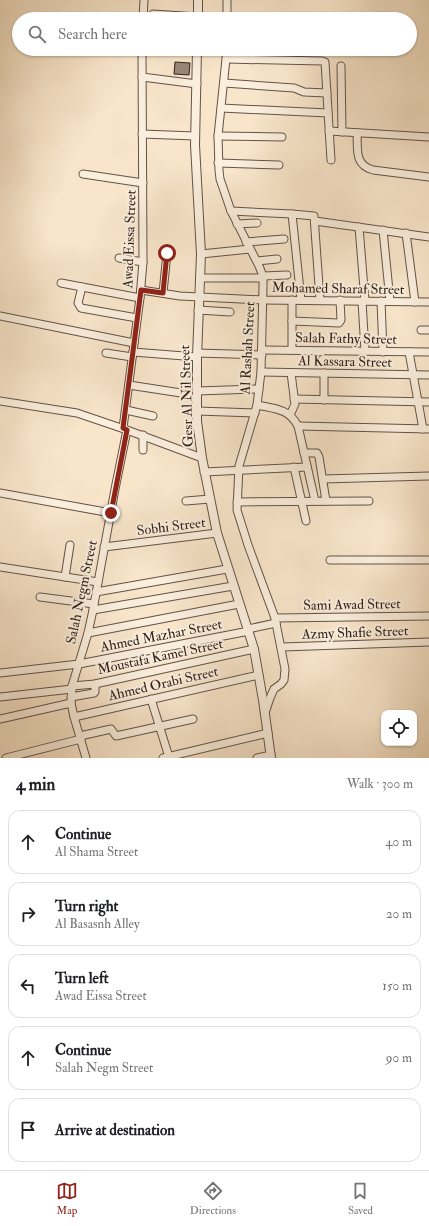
<!DOCTYPE html>
<html lang="en">
<head>
<meta charset="utf-8">
<style>
	body { margin:0; font-family:"IM FELL Double Pica",serif; background:#f2f2f2; color:#202124 }
	.controls { position:absolute; right:12px; bottom:12px; display:grid; overflow:hidden; border-radius:8px; box-shadow:0 1px 3px #0004 }
	.controls button { width:36px; height:36px; display:grid; place-items:center; padding:0; border:0; border-bottom:1px solid #e0e0e0; background:#fff; color:#202124; font:20px sans-serif }
	.stop { position:absolute; width:12px; height:12px; margin:-9px; border:3px solid #8f2418; border-radius:50%; background:#fff }
	.stop.end { background:#8f2418; border-color:#fff; box-shadow:0 1px 4px #0008 }
	.list { margin:0; padding:0; list-style:none }
	h2 { display:flex; justify-content:space-between; align-items:center; height:52px; margin:0; padding:0 16px; font-size:17px }
	h2 small { font-size:13px; font-weight:400; color:#757577 }
	.list li { display:grid; grid-template-columns:26px 1fr auto; gap:12px; align-items:center; box-sizing:border-box; height:64px; margin:0 8px 8px; padding:0 8px; border:1px solid #e0e0e0; border-radius:12px }
	.list b { display:block; font-size:15px; white-space:nowrap }
	.list p { margin:0; font-size:13px; white-space:nowrap; color:#757577 }
	.list em { font-size:13px; font-style:normal; color:#757577 }
	.icon { flex:none; width:22px; height:22px; fill:none; stroke:currentColor; stroke-width:2; stroke-linecap:round; stroke-linejoin:round }
	.map { position:relative; flex:none; width:429px; height:758px; overflow:hidden }
	.search { position:absolute; background:#fff; box-shadow:0 1px 3px #0004; left:12px; right:12px; top:12px; height:44px; display:flex; align-items:center; gap:10px; box-sizing:border-box; padding:0 14px; border-radius:22px; color:#757577; font-size:15px }
	.sheet { height:412px; background:#fff }
	nav { display:flex; justify-content:space-around; align-items:center; box-sizing:border-box; height:56px; border-top:1px solid #e0e0e0; background:#fff; font-size:11px; color:#757577 }
	nav a { display:grid; justify-items:center; gap:2px }
	nav .on { color:#8f2418 }
	.map>svg:first-child { display:block }
	.building { fill:#998776; stroke:#33211b }
	.lines { fill:none; stroke-linecap:round; stroke-linejoin:round }
	.minor-casing { stroke:#645247; stroke-width:9 }
	.tertiary-casing { stroke:#645247; stroke-width:10 }
	.minor { stroke:#faeedd; stroke-width:7 }
	.tertiary { stroke:#faeedd; stroke-width:8 }
	.route { stroke:#8f2418; stroke-width:5 }
	.labels { text-anchor:middle; stroke-width:4; stroke-linejoin:round; paint-order:stroke }
	.street-label { font-size:14px; fill:#33211b; stroke:#faeedd }
</style>
</head>
<body>
<div class="map">
<svg width="429" height="758" viewBox="0 0 429 758">
	<rect width="100%" height="100%" fill="#f8e5ca"/>
	<filter id="stains"><feTurbulence type="fractalNoise" baseFrequency=".005" numOctaves="4"/><feColorMatrix values="0 0 0 0 .2 0 0 0 0 .09 0 0 0 0 .02 0 0 0 .5 -.17"/></filter>
	<radialGradient id="worn" r=".72"><stop offset=".6" stop-color="#630" stop-opacity="0"/><stop offset="1" stop-color="#630" stop-opacity=".3"/></radialGradient>
	<polygon class="building" points="175,62 190,63 189,75 174,74"/>
	<g class="lines">
		<g class="minor-casing">
			<g id="minor">
				<polyline points="227,0 227,19"/>
				<polyline points="153,14 198,17"/>
				<polyline points="143,19 144,0"/>
				<polyline points="227,49 218,136 219,170 220,179 231,211 259,266 263,276 263,286 261,372 257,405 239,466 237,510 248,545 275,618 285,669 284,680 281,684 274,689 270,698 265,713"/>
				<polyline points="226,59 322,61 325,62 331,160"/>
				<polyline points="341,66 342,132"/>
				<polyline points="142,77 197,84"/>
				<polyline points="224,83 294,88 304,92 327,93"/>
				<polyline points="221,108 328,113"/>
				<polyline points="329,131 429,137"/>
				<path d="M357,133C358,149 354,165 373,170L429,177"/>
				<polyline points="142,134 195,136"/>
				<polyline points="218,136 282,137"/>
				<polyline points="218,163 279,165"/>
				<polyline points="83,174 143,183"/>
				<polyline points="231,211 292,214 314,216 320,300"/>
				<polyline points="292,214 301,300"/>
				<polyline points="315,221 429,237"/>
				<polyline points="237,224 257,223"/>
				<polyline points="359,227 365,301"/>
				<polyline points="383,230 390,301"/>
				<polyline points="406,233 415,302"/>
				<polyline points="246,242 284,239"/>
				<polyline points="201,254 250,249"/>
				<polyline points="119,258 143,262"/>
				<polyline points="257,261 277,259"/>
				<polyline points="263,276 287,275"/>
				<polyline points="200,278 263,278"/>
				<polyline points="61,283 140,298"/>
				<polyline points="82,287 78,303 81,308 137,318"/>
				<polyline points="141,290 180,296 263,300 429,302"/>
				<polyline points="163,293 167,253"/>
				<polyline points="362,301 365,351"/>
				<polyline points="381,301 383,352"/>
				<polyline points="198,310 230,312"/>
				<polyline points="0,316 134,343"/>
				<polyline points="292,321 339,323 341,320 340,300"/>
				<polyline points="421,330 429,330"/>
				<polyline points="262,350 429,352"/>
				<polyline points="292,350 292,300"/>
				<polyline points="133,352 197,357"/>
				<polyline points="409,352 423,429"/>
				<polyline points="106,353 132,357"/>
				<polyline points="197,353 262,355"/>
				<polyline points="261,372 429,375"/>
				<polyline points="324,373 324,400"/>
				<polyline points="129,385 181,393"/>
				<polyline points="197,391 259,389"/>
				<polyline points="294,399 429,402"/>
				<polyline points="0,401 77,413 127,430 202,458"/>
				<path d="M257,405C275,409 288,408 298,426L315,501"/>
				<polyline points="126,410 153,416"/>
				<polyline points="197,411 255,413"/>
				<polyline points="290,415 295,404 291,373"/>
				<polyline points="298,426 429,429"/>
				<polyline points="123,428 140,298 143,262 142,49"/>
				<polyline points="143,450 143,435"/>
				<polyline points="304,453 317,453 319,457 326,501"/>
				<polyline points="294,467 306,521"/>
				<polyline points="204,472 307,467"/>
				<polyline points="323,479 429,476"/>
				<polyline points="0,493 111,513"/>
				<polyline points="186,501 210,499"/>
				<polyline points="237,502 369,501"/>
				<polyline points="104,547 217,533"/>
				<polyline points="330,560 429,560"/>
				<polyline points="0,567 98,582"/>
				<polyline points="65,577 70,545"/>
				<polyline points="96,592 227,569"/>
				<polyline points="40,597 94,604"/>
				<polyline points="93,610 233,586"/>
				<polyline points="275,618 429,616"/>
				<polyline points="248,629 276,623"/>
				<polyline points="88,633 239,604"/>
				<polyline points="282,647 429,642"/>
				<polyline points="0,673 79,664 249,631"/>
				<polyline points="72,686 95,684 254,649"/>
				<polyline points="0,697 72,689"/>
				<polyline points="71,697 94,693 95,692 95,684"/>
				<polyline points="151,699 169,757"/>
				<polyline points="74,717 259,675"/>
				<polyline points="0,719 71,703"/>
				<polyline points="80,736 111,729 116,736 193,719"/>
				<polyline points="6,758 81,739"/>
				<polyline points="86,758 74,717 71,703 72,686 88,633 93,610 115,489 127,430"/>
				<polyline points="163,758 268,733"/>
				<polyline points="257,758 271,755"/>
			</g>
		</g>
		<g class="tertiary-casing">
			<g id="tertiary">
				<polyline points="198,0 198,19"/>
				<polyline points="197,49 195,145 201,254 197,357 197,421 202,458 217,533 254,649 263,700 271,758"/>
			</g>
		</g>
		<use href="#minor" class="minor"/>
		<use href="#tertiary" class="tertiary"/>
	</g>
	<g class="lines">
		<polyline class="route" points="111,513 127,430 123,428 141,290 163,293 167,253"/>
	</g>
	<g class="labels">
		<g class="street-label">
			<text transform="translate(129 239) rotate(-88)" y="5">Awad Eissa Street</text>
			<text transform="translate(338 288) rotate(1)" y="5">Mohamed Sharaf Street</text>
			<text transform="translate(346 338) rotate(1)" y="5">Salah Fathy Street</text>
			<text transform="translate(247 348) rotate(-87)" y="5">Al Rashah Street</text>
			<text transform="translate(345 361) rotate(1)" y="5">Al Kassara Street</text>
			<text transform="translate(186 396) rotate(-92)" y="5">Gesr Al Nil Street</text>
			<text transform="translate(171 526) rotate(-7)" y="5">Sobhi Street</text>
			<text transform="translate(81 592) rotate(-78)" y="5">Salah Negm Street</text>
			<text transform="translate(352 604) rotate(-1)" y="5">Sami Awad Street</text>
			<text transform="translate(355 632) rotate(-2)" y="5">Azmy Shafie Street</text>
			<text transform="translate(161 635) rotate(-11)" y="5">Ahmed Mazhar Street</text>
			<text transform="translate(160 656) rotate(-12)" y="5">Moustafa Kamel Street</text>
			<text transform="translate(163 683) rotate(-13)" y="5">Ahmed Orabi Street</text>
		</g>
	</g>
	<rect width="100%" height="100%" filter="url(#stains)"/>
	<rect width="100%" height="100%" fill="url(#worn)"/>
</svg>
<div class="controls">
<button><svg class="icon" aria-label="locate" viewBox="0 0 24 24"><circle cx="12" cy="12" r="6"/><path d="M12 2v4M12 18v4M2 12h4M18 12h4"/></svg></button>
</div>
<div class="stop" style="left:167px;top:253px"></div>
<div class="stop end" style="left:111px;top:513px"></div>
<div class="search"><svg class="icon" aria-label="search" viewBox="0 0 24 24"><circle cx="10" cy="10" r="6"/><path d="M15 15l6 6"/></svg>Search here</div>
</div>
<section class="sheet">
<h2>4 min<small>Walk · 300 m</small></h2>
<ul class="list">
<li><svg class="icon" aria-label="ahead" viewBox="0 0 24 24"><path d="M12 20V5M6 11l6-6 6 6"/></svg><div><b>Continue</b><p>Al Shama Street</p></div><em>40 m</em></li>
<li><svg class="icon" aria-label="right" viewBox="0 0 24 24"><path d="M7 20v-9h11M14 6l5 5-5 5"/></svg><div><b>Turn right</b><p>Al Basasnh Alley</p></div><em>20 m</em></li>
<li><svg class="icon" aria-label="left" viewBox="0 0 24 24"><path d="M17 20v-9H6M10 6l-5 5 5 5"/></svg><div><b>Turn left</b><p>Awad Eissa Street</p></div><em>150 m</em></li>
<li><svg class="icon" aria-label="ahead" viewBox="0 0 24 24"><path d="M12 20V5M6 11l6-6 6 6"/></svg><div><b>Continue</b><p>Salah Negm Street</p></div><em>90 m</em></li>
<li><svg class="icon" aria-label="arrive" viewBox="0 0 24 24"><path d="M6 21V4h12l-3 4 3 4H6"/></svg><div><b>Arrive at destination</b></div></li>
</ul>
</section>
<nav>
<a class="on"><svg class="icon" aria-label="map" viewBox="0 0 24 24"><path d="M3 6l6-2 6 2 6-2v14l-6 2-6-2-6 2zM9 4v14M15 6v14"/></svg>Map</a>
<a><svg class="icon" aria-label="directions" viewBox="0 0 24 24"><path d="M12 3l9 9-9 9-9-9zM9 14v-3h6M13 9l2 2-2 2"/></svg>Directions</a>
<a><svg class="icon" aria-label="saved" viewBox="0 0 24 24"><path d="M7 4h10v16l-5-4-5 4z"/></svg>Saved</a>
</nav>
</body>
</html>
